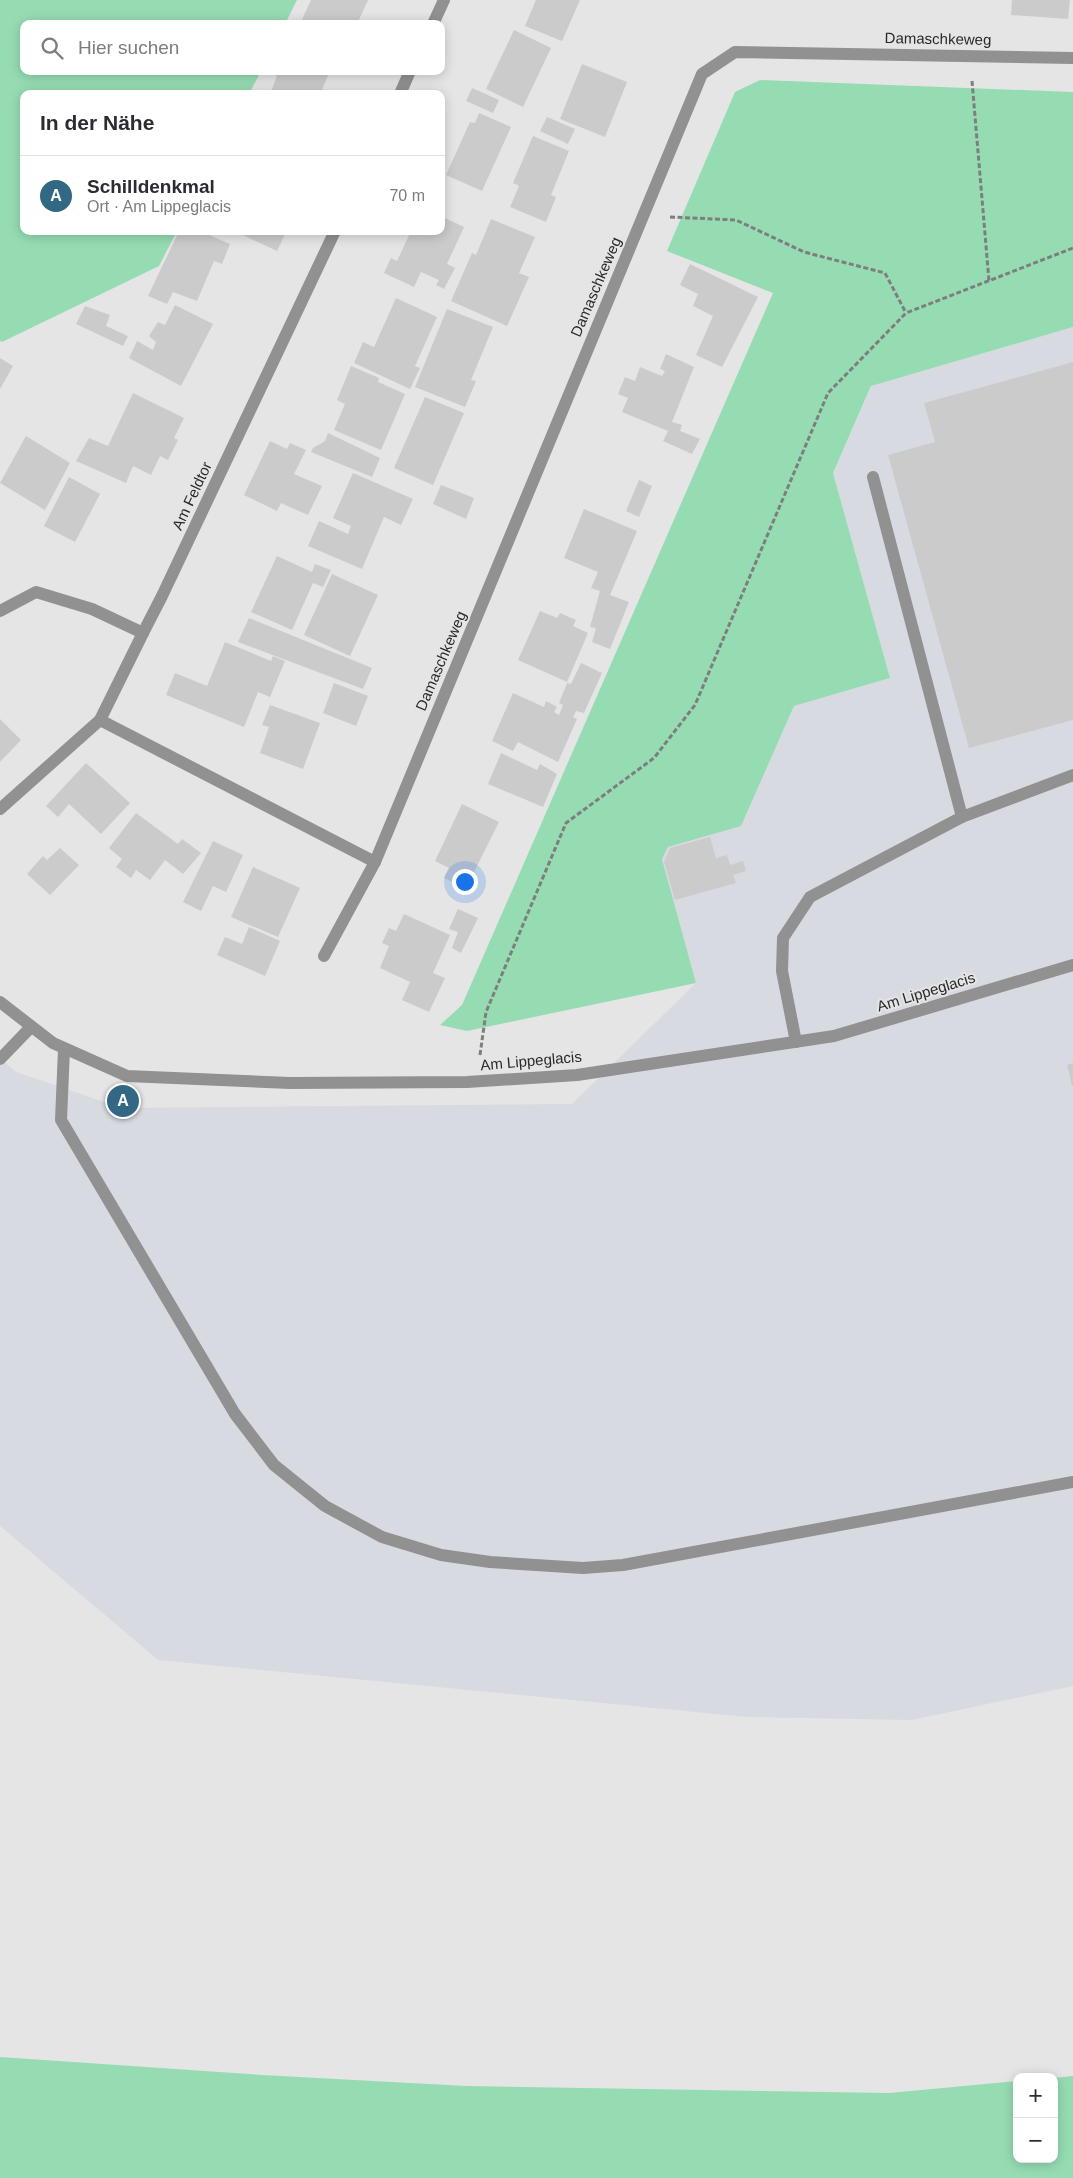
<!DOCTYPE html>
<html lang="de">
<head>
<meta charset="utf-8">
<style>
	body { margin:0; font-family:Arial,sans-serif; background:#f7f7f7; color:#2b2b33 }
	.controls { position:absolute; right:15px; bottom:15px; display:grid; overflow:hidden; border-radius:10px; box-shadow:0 2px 12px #0003 }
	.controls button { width:45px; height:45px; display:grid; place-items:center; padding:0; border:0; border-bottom:1px solid #e1e1e2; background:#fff; color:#2b2b33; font:25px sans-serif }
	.you { position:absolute; left:464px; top:881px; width:18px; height:18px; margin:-12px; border:4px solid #fff; border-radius:50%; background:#1a73e8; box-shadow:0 0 0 8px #1a73e833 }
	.badge { display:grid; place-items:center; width:32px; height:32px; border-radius:50%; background:#336884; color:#fff; font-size:16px; font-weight:700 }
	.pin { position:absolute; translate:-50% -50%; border:2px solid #fff; box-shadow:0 1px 5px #0006 }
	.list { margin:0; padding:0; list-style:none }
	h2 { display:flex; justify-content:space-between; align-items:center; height:65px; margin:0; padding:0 20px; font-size:21px }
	h2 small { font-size:16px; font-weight:400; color:#7c7c81 }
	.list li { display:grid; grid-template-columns:32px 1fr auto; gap:15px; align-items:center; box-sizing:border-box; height:80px; padding:0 20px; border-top:1px solid #e1e1e2 }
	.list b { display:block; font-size:19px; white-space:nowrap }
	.list p { margin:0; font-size:16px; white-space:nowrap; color:#7c7c81 }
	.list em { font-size:16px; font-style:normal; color:#7c7c81 }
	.icon { flex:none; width:28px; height:28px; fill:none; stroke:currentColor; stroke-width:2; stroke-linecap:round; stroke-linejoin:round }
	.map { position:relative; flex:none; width:1073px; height:2178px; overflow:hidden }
	.search { position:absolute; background:#fff; box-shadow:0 2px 12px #0003; left:20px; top:20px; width:425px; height:55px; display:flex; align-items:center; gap:12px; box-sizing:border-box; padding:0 18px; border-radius:10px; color:#7c7c81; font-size:19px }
	.panel { position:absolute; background:#fff; box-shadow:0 2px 12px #0003; left:20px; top:90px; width:425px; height:145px; border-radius:10px }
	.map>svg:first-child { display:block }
	.built { fill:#d8dae2 }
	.green { fill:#96dcb3 }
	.building { fill:#cccbcc }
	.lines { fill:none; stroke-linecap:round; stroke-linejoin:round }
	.path { stroke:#7e7e7e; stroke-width:3; stroke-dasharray:5 2.5; stroke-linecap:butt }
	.lane { stroke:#919191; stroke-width:12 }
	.street { stroke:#919191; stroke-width:12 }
	.labels { text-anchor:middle; stroke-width:4; stroke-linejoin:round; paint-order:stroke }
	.street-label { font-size:15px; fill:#292929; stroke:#e5e5e6 }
</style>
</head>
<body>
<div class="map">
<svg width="1073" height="2178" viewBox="0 0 1073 2178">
	<rect width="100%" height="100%" fill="#e5e5e6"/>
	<polygon class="built" points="1073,327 1073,1686 912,1720 747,1717 158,1660 0,1526 0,1058 16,1072 122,1108 572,1104 696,983 662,859 668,847 741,825 794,706 890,678 833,473 872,385"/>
	<g class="green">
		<polygon points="0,0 297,0 285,24 24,24 24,71 261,71 249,94 24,94 24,231 177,231 159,266 2,342 0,341"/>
		<polygon points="760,80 1073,92 1073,327 871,386 833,473 890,678 794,706 741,826 668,847 662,859 696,983 467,1031 440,1025 462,1005 773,293 667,251 735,92"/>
		<polygon points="0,2057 262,2075 466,2086 889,2093 1017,2081 1017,2159 1054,2159 1054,2078 1073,2076 1073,2178 0,2178"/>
	</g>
	<g class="building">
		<polygon points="311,0 368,0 357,24 300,24"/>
		<polygon points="536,0 580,0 562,41 525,26"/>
		<polygon points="1012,0 1070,0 1068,19 1011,15"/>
		<polygon points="514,30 551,48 523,107 486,89"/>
		<polygon points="582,64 627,82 605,137 560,119"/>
		<polygon points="270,71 330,71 320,94 270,94 277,76 269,73"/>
		<polygon points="472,88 499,100 493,113 466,101"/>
		<polygon points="479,113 511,127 482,191 446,175 470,122 475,123"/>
		<polygon points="547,117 575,129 568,144 540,131"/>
		<polygon points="533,136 569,151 551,195 556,197 546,222 510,207 519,186 513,183"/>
		<polygon points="441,216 464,227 447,264 455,268 444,289 436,285 439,280 421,272 414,287 384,273 391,258 397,261 411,231 441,231"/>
		<polygon points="491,219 535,237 519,273 529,277 507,326 451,301 472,253 476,255"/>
		<polygon points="179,231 200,231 230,244 222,264 214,261 197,301 173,292 167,304 148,296"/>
		<polygon points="234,231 285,231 286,232 277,251"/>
		<polygon points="690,264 758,297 722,367 696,355 713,316 693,306 698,294 680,285"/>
		<polygon points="396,298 437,317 415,366 420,368 410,389 354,363 363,342 374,347"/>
		<polygon points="175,305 213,324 181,386 129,358 137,341 153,350 156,342 149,336 158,322 165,325"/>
		<polygon points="85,306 110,315 106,326 128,336 123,346 76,324"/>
		<polygon points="447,309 493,327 471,380 476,381 465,407 415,387"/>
		<polygon points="666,354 694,367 672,422 682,425 680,431 700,439 692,454 663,441 668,431 622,412 628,398 618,394 625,377 635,381 640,367 662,376 665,371 660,369"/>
		<polygon points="0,358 13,366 0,389"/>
		<polygon points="1073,362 1073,720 969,748 888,455 935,442 924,403"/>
		<polygon points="351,366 379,378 378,382 405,394 381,450 334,430 345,404 337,400"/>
		<polygon points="133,393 184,418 174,438 178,440 168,460 160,456 151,475 133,466 126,483 76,461 89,438 108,446"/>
		<polygon points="425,397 464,413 433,485 394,468"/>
		<polygon points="328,433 380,458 372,477 311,452 313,448 325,441"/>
		<polygon points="26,436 70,463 45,510 0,483"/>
		<polygon points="270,441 287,449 290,443 306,450 294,474 322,486 308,515 281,503 277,511 244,495"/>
		<polygon points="353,473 413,499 401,525 384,517 362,569 308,546 319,521 348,534 351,526 333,518"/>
		<polygon points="69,477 100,494 75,542 44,526"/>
		<polygon points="639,480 652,486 639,517 626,511"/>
		<polygon points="441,485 474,498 466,519 433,504"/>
		<polygon points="584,509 637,531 610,595 629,602 610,649 592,642 596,628 590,627 600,591 591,588 598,572 564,558"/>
		<polygon points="277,556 312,572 315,564 331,570 323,587 313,583 292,630 251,612"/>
		<polygon points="332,574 378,595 350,656 304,635"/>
		<polygon points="540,611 557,618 560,613 576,620 573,626 588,633 567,682 518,660"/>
		<polygon points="249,618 372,668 363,689 238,642"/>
		<polygon points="225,642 271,661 273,656 285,661 270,697 258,692 244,727 166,695 175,673 207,686"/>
		<polygon points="581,663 602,673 584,713 576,711 573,717 577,719 558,762 518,742 513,751 492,741 513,693 544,707 546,701 557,707 554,712 559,715 563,705 559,703 567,683 571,684"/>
		<polygon points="334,683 368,696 356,726 323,713"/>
		<polygon points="270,705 320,723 303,769 260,753 269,727 262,725"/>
		<polygon points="0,719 21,740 0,762"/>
		<polygon points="501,753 537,770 540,764 557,774 543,807 488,784"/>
		<polygon points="86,763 130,803 101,834 69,804 58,817 46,806"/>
		<polygon points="462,804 499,822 466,888 444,878 449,868 435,861"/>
		<polygon points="136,813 178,844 182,839 201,853 183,874 165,860 150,880 136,870 131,878 116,867 122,859 109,848"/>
		<polygon points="710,837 716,858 727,855 730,865 743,861 746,871 733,875 736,883 675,900 664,862 670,848"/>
		<polygon points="213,841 243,855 226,892 213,886 201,911 183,902"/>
		<polygon points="60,848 79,865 50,895 27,874 43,856 47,860"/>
		<polygon points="253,867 300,888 278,937 231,917"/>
		<polygon points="458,909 478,918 461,953 452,948 458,932 449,929"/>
		<polygon points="404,914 450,935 433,973 445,978 429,1012 402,1000 410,982 380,968 389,946 382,943 389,928 396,931"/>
		<polygon points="249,927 280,941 265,976 217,955 225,937 242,944"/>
		<polygon points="1073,1063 1073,1086 1072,1086 1067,1065"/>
	</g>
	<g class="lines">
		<g class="path">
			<polyline points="972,81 989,281"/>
			<polyline points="670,217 736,220 804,252 885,273 906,313"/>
			<polyline points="480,1055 486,1012 566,823 654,758 695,705 828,393 906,313 1073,248"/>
		</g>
		<g class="lane">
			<polyline points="873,477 962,817"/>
			<polyline points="796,1042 782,971 783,938 810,897 962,817 1073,775"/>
			<polyline points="64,1049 61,1120 235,1414 274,1465 325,1506 382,1537 441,1555 490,1562 583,1568 623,1565 1073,1482"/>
			<polyline points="0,1059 31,1027"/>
		</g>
		<g class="street">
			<polyline points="433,24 444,0"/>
			<polyline points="400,94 410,71"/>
			<polyline points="0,611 36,592 92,609 143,633 162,596 335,231"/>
			<polyline points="100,720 375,862"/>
			<polyline points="0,809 100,720 143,633"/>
			<polyline points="324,956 375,862 702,74 735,52 1073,58"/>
			<polyline points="0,1002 53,1043 127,1076 290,1083 467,1082 577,1075 834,1036 1073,965"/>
		</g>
	</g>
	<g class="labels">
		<g class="street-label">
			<text transform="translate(938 39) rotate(1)" y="5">Damaschkeweg</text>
			<text transform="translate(596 287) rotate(-67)" y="5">Damaschkeweg</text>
			<text transform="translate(192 496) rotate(-65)" y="5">Am Feldtor</text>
			<text transform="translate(441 661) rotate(-67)" y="5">Damaschkeweg</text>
			<text transform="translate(926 992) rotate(-17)" y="5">Am Lippeglacis</text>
			<text transform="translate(531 1061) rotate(-5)" y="5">Am Lippeglacis</text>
		</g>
	</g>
</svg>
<div class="controls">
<button>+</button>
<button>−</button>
</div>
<div class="you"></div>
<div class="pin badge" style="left:123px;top:1101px">A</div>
<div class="search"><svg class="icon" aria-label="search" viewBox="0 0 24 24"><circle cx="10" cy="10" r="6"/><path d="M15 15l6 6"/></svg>Hier suchen</div>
<section class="panel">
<h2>In der Nähe<small></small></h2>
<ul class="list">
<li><span class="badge">A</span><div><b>Schilldenkmal</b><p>Ort · Am Lippeglacis</p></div><em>70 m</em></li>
</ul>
</section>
</div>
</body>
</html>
